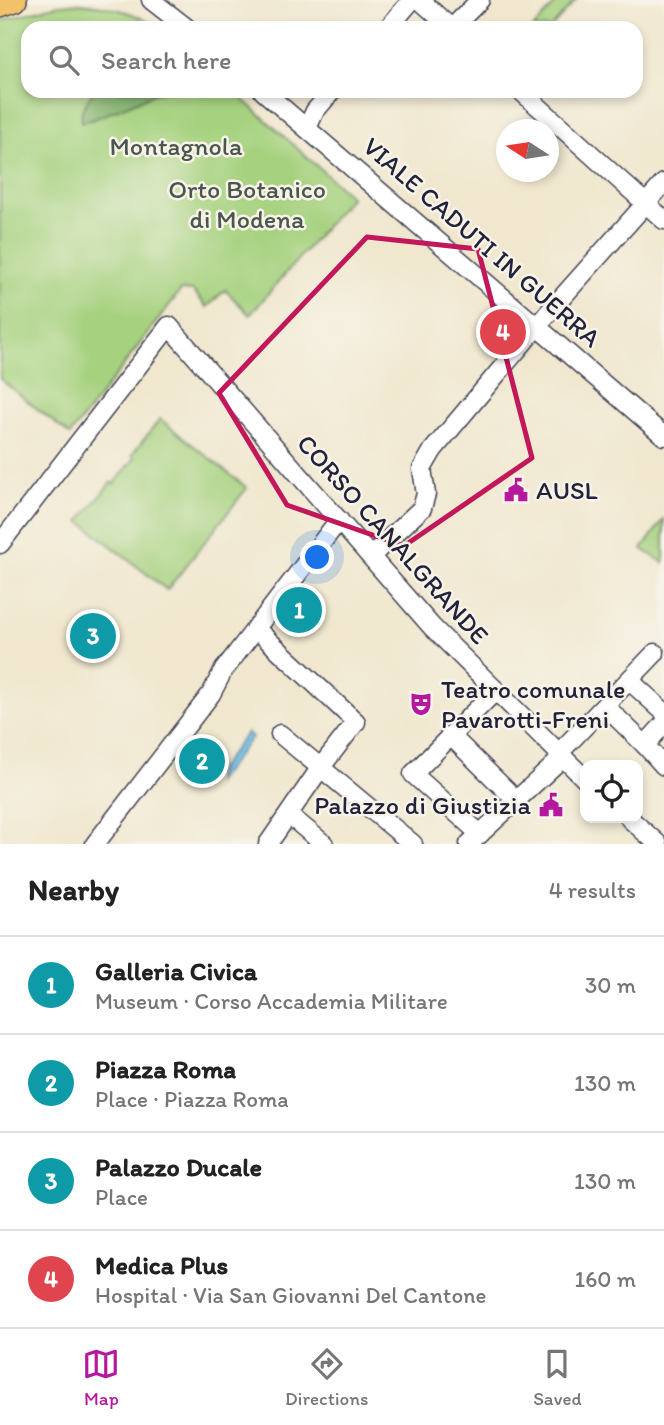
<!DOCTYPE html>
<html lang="en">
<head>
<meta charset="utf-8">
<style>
	body { margin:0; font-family:Itim,sans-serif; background:#f2f2f2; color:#222 }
	.controls { position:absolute; right:21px; bottom:21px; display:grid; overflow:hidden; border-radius:14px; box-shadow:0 4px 10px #0003 }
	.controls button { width:63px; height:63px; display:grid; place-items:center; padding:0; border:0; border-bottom:2px solid #e0e0e0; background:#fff; color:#222; font:35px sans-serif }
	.compass { position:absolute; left:496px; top:119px; width:63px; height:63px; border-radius:50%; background:#fff; box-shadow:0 4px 10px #0003; rotate:282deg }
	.you { position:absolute; left:318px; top:558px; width:24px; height:24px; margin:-18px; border:5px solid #fff; border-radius:50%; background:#1a73e8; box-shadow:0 0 0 10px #1a73e833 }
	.badge { display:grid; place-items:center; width:46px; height:46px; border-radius:50%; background:#b5179e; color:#fff; font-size:23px; font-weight:700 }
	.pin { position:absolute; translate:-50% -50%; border:4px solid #fff; box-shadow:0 2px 7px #0006 }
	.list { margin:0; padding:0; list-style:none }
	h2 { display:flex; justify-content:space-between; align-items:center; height:91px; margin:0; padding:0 28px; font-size:30px }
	h2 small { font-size:23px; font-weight:400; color:#767676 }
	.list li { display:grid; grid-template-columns:46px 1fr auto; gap:21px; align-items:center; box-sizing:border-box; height:98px; padding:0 28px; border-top:2px solid #e0e0e0 }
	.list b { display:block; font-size:26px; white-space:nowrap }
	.list p { margin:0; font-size:23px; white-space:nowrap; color:#767676 }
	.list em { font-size:23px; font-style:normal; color:#767676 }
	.icon { flex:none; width:38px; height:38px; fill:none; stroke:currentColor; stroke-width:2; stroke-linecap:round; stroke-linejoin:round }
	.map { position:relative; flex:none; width:664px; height:844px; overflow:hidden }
	.search { position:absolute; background:#fff; box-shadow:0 4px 10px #0003; left:21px; right:21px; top:21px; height:77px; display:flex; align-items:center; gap:18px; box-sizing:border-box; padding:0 24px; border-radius:21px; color:#767676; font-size:26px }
	.sheet { height:483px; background:#fff }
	nav { display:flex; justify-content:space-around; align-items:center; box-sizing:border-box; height:98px; border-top:2px solid #e0e0e0; background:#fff; font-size:19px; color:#767676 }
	nav a { display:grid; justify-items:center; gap:4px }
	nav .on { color:#b5179e }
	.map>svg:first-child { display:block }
	.green { fill:#a6d27f; stroke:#647a5d; stroke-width:2 }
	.forest { fill:#84b46e; stroke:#536b54; stroke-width:2 }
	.water { fill:#6bc0e8; stroke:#467192; stroke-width:2 }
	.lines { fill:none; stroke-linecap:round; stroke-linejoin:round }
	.minor-casing { stroke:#414051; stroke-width:21 }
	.major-casing { stroke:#414051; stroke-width:26 }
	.minor { stroke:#fff; stroke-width:18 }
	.major { stroke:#f2c26a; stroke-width:23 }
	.marked { fill:none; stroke:#c2185b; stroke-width:5; stroke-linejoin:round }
	.labels { text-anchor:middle; stroke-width:5; stroke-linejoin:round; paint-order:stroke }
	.park-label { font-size:26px; fill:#4a574f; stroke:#f7f3e8 }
	.street-label { font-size:26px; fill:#22223b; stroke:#f7f3e8 }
	.poi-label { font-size:26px; fill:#22223b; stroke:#f7f3e8; text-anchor:start }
</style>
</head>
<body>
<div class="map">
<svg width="664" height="844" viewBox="0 0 664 844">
	<rect width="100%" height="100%" fill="#f7f3e8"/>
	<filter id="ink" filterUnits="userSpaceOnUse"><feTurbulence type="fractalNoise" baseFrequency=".0143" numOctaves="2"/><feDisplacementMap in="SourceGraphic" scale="14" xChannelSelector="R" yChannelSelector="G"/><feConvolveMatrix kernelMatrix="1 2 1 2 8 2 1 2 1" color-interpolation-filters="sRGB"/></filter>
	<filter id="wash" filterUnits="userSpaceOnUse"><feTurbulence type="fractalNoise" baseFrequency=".00686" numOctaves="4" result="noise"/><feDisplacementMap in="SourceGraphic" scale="28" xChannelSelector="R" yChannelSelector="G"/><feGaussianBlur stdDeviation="1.57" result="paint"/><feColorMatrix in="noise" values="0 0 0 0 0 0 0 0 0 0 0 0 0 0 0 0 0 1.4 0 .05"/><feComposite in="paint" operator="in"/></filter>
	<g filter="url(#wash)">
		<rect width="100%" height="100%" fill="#f0e7ce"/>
		<g class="green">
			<polygon points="559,0 576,0 551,28 533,28"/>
			<path d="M80,3C107,6 136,11 158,28H28V91H234L351,197L250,315L225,290L207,307L193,291L181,290L70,435L0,379V21L54,6Z"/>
			<polygon points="160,419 247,488 167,590 80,521 111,482 114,484 135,458 132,455"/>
			<polygon points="664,519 664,563 642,549"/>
		</g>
		<polygon class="forest" points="93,91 161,91 92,120 81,122 82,110"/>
		<polygon class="water" points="247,733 252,737 216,783 217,772"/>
	</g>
	<g filter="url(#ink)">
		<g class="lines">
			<g class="minor-casing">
				<g id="minor">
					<polyline points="151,0 187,28"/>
					<polyline points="420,0 451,28"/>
					<polyline points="388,28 412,0"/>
					<polyline points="452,28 480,0"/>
					<polyline points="263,91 664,436"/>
					<polyline points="521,91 664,220"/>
					<polyline points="307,128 315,111 332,91"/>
					<polyline points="0,544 169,326 432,627 585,779"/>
					<polyline points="371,556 422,508 426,494 422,469 433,450 549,312 664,183"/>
					<polyline points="256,629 356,722 321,767 268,844"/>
					<polyline points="630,681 664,712"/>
					<polyline points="605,706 645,745 664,724"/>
					<polyline points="280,734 413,844"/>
					<polyline points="450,735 516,800"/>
					<polyline points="645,745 664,766"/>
					<polyline points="558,754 655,653"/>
					<polyline points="289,815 324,844"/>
					<polyline points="629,818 658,844"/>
					<polyline points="480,834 413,774 496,690"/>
					<polyline points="95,844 211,694 223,671 339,520"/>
					<polyline points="469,844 562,758"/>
				</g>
			</g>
			<g class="major-casing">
				<polyline id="major" points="0,5 15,0"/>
			</g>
			<use href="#minor" class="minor"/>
			<use href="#major" class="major"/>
		</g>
	</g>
	<path class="marked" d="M367,237L478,249L532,458L404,546L287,505L219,393Z"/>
	<defs>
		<g id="civic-bare" transform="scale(1.89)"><path d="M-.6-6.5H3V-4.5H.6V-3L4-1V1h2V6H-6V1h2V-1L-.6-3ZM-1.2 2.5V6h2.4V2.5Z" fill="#b5179e" stroke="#f7f3e8" stroke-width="2.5" paint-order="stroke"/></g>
		<g id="theatre-bare" transform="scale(1.89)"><path d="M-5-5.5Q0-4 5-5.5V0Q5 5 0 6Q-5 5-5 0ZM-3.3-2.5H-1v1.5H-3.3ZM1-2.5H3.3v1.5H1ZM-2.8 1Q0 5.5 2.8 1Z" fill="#b5179e" stroke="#f7f3e8" stroke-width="2.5" paint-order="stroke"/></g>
	</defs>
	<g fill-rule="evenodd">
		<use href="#civic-bare" x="516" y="490"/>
		<use href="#theatre-bare" x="421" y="704"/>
		<use href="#civic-bare" x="551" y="805"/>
	</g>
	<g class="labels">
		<g class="park-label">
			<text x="176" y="155">Montagnola</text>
			<text x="247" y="198">Orto Botanico<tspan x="247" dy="30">di Modena</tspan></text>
		</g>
		<g class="street-label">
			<text transform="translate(482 242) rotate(41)" y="9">VIALE CADUTI IN GUERRA</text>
			<text transform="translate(393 539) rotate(48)" y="9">CORSO CANALGRANDE</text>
		</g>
		<g class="poi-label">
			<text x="536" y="499">AUSL</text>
			<text x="441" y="698">Teatro comunale<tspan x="441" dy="30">Pavarotti-Freni</tspan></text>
			<text x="531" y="814" text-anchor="end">Palazzo di Giustizia</text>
		</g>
	</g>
</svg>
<div class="controls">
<button><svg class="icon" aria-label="locate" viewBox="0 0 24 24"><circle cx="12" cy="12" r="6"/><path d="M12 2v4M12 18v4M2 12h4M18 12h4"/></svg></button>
</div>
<svg class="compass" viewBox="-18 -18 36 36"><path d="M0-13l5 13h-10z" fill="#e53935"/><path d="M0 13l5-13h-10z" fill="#767676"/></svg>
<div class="you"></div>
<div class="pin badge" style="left:299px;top:610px;background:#0f9aa8">1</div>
<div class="pin badge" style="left:202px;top:761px;background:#0f9aa8">2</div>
<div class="pin badge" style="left:93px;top:636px;background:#0f9aa8">3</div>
<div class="pin badge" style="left:503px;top:332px;background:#e0444e">4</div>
<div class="search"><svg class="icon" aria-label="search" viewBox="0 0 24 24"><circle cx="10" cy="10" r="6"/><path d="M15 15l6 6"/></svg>Search here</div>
</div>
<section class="sheet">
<h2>Nearby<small>4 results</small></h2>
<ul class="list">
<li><span class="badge" style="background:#0f9aa8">1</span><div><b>Galleria Civica</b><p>Museum · Corso Accademia Militare</p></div><em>30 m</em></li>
<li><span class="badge" style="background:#0f9aa8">2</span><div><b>Piazza Roma</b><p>Place · Piazza Roma</p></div><em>130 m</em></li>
<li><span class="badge" style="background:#0f9aa8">3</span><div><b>Palazzo Ducale</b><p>Place</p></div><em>130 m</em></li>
<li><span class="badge" style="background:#e0444e">4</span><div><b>Medica Plus</b><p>Hospital · Via San Giovanni Del Cantone</p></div><em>160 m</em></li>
</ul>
</section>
<nav>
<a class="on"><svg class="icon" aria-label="map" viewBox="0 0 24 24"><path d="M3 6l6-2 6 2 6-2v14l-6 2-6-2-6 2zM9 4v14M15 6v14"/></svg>Map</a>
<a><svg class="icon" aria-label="directions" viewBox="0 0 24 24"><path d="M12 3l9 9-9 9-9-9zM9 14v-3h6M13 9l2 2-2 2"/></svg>Directions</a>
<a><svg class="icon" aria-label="saved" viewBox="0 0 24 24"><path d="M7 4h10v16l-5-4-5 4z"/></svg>Saved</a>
</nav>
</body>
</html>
